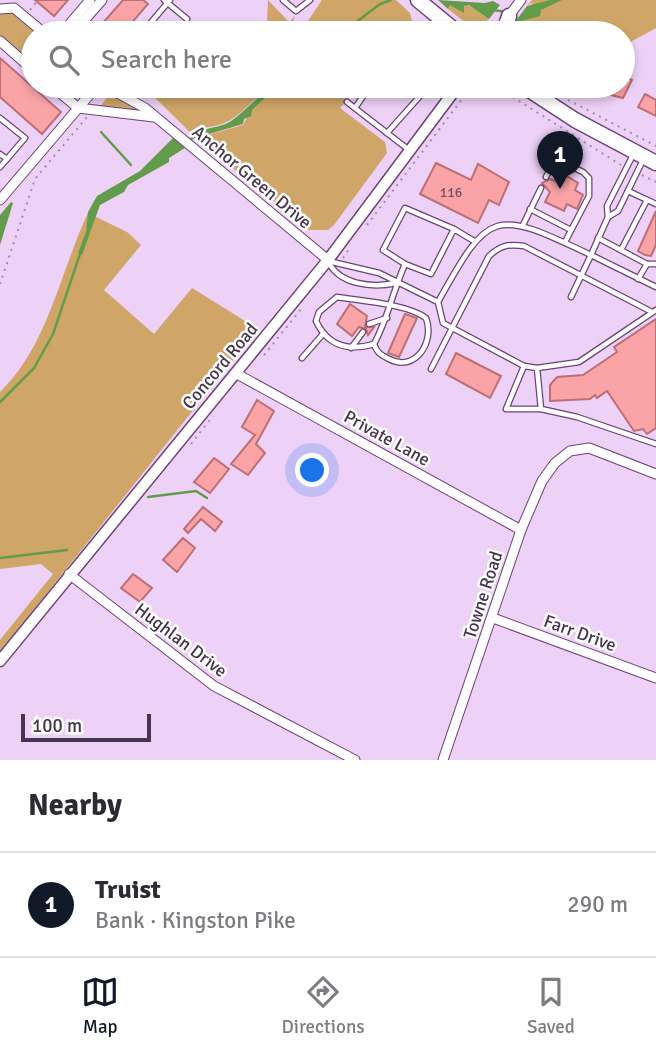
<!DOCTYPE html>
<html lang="en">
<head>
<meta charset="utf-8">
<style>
	body { margin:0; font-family:Signika,sans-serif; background:#f7f7f7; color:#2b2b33 }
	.scale { position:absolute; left:21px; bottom:18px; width:130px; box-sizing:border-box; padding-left:7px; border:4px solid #47344e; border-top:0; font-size:19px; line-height:24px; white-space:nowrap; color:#47344e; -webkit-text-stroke:5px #fefefe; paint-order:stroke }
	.you { position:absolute; left:313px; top:471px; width:24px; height:24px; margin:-18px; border:5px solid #fff; border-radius:50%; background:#1a73e8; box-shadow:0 0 0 10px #1a73e833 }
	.badge { display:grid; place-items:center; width:46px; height:46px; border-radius:50%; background:#111827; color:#fff; font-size:23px; font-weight:700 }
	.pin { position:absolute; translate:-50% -58px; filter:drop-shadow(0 2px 4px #0008) }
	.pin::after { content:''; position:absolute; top:37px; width:24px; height:21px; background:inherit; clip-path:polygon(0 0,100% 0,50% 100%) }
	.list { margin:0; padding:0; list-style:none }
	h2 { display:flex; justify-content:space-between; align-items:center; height:91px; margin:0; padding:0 28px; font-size:30px }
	h2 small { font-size:23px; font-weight:400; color:#7c7c81 }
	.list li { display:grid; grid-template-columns:46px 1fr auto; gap:21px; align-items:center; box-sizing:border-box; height:105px; padding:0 28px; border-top:2px solid #e1e1e2 }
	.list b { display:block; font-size:26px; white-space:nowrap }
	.list p { margin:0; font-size:23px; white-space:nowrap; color:#7c7c81 }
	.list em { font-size:23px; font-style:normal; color:#7c7c81 }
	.icon { flex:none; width:38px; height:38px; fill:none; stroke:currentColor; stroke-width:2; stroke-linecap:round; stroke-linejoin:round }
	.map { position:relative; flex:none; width:656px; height:760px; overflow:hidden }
	.search { position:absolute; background:#fff; box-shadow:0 4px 10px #0003; left:21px; right:21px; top:21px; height:77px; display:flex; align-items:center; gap:18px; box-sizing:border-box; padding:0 24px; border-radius:38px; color:#7c7c81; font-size:26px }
	.sheet { height:196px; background:#fff }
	nav { display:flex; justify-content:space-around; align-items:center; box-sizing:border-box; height:98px; border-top:2px solid #e1e1e2; background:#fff; font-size:19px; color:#7c7c81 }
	nav a { display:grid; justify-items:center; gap:4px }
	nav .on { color:#111827 }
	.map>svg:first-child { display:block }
	.green { fill:#cfa667; fill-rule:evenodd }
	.water { fill:#629c4b }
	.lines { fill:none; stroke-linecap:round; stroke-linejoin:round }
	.stream { stroke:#629c4b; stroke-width:2.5 }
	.building { fill:#fba4a7; stroke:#bd6f73; stroke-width:2 }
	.service-casing { stroke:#6c4279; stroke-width:7 }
	.minor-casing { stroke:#6c4279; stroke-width:11 }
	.tertiary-casing { stroke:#6c4279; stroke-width:13 }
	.primary-casing { stroke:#6c4279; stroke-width:17 }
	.path { stroke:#a48cad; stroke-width:2; stroke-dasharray:2 5; stroke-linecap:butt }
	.service { stroke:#fff; stroke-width:4.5 }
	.minor { stroke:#fff; stroke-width:9 }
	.tertiary { stroke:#fff; stroke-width:10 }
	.primary { stroke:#fff; stroke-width:14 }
	.labels { text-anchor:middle; stroke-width:5; stroke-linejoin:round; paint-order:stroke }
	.number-label { font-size:14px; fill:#745064 }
	.street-label { font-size:18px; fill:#47344e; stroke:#fefefe }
</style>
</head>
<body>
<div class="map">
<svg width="656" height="760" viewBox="0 0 656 760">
	<rect width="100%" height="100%" fill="#edd1f7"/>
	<g class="green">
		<polygon points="268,0 289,22 295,16 293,22 302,24 308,21 322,0 396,0 410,13 412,21 388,28 390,33 262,33 267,22"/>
		<path d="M532,0H656V28L623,46V33H508C515,21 528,14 533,2L527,6Z"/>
		<polygon points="466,4 484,13 489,19 477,26 466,23 448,9 450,5 463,9"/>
		<polygon points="5,11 11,11 39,33 33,33 33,64 0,36 0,15"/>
		<polygon points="59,86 91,86 83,96 76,98"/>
		<path d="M151,86H353L350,90L355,97L351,96L340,108L385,142L387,153L334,225L328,230H309L198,140L147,90ZM265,92H271L270,96L253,106L243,125L203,136L207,127C234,126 245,105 265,92Z"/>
		<polygon points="110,94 144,112 99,108"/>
		<path d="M88,213L127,232L141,245L104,290L154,334L192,288L258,329L0,652V640L53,574L41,564L0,569V392C48,346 60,272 88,213Z"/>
	</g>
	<g class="water">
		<polygon points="438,0 485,3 493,1 500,5 489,19 469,5 464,6 464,13 450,5 448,9"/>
		<polygon points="550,0 562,0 541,10 540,16 514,23 527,6"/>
		<path d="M269,89L270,96L253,105L251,116L244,119L243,124L202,136L200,132C210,126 221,128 231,121C244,112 256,98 269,89Z"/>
		<polygon points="173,138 185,148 169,158 169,162 128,185 124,192 100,205 82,255 78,253 86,232 88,212 97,196 140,171"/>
		<polygon points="11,202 13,203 0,245 0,215"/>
	</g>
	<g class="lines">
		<g class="stream">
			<polyline points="493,10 507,12"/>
			<polyline points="342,33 380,4 391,0"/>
			<polyline points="268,93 275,86"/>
			<polyline points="252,108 263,98"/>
			<polyline points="101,132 131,165"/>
			<polyline points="189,140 201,133"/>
			<polyline points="0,402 34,368 53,334 81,251"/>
			<polyline points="148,497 196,491 207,498"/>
			<polyline points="0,558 67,550"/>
		</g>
	</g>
	<g class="building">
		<polygon points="35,0 68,0 54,16"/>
		<polygon points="123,0 143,0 148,4 123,33 94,33"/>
		<polygon points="0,58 61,112 42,134 0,97"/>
		<polygon points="623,75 632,80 623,98 611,95 612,92 599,86 623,86"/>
		<polygon points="645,94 656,100 656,116 638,107"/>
		<polygon points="436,163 471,180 478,164 509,182 499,205 489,200 478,223 420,194"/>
		<polygon points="560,172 578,183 575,190 583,195 577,209 567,204 564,211 545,202 550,192 542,183 550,179 555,181"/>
		<polygon points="656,211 656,245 651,256 645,255 638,251"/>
		<polygon points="350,304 367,316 365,327 374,327 368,335 366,329 359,327 352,336 337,324"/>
		<polygon points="405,314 417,318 399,357 388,353"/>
		<polygon points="656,319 656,428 647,434 643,429 634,431 607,391 597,398 595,395 590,399 550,401 550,385 557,377 583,375 617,352 614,347"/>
		<polygon points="456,353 501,376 490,398 446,374"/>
		<polygon points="257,400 274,411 256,444 265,453 248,475 231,464 255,435 242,427"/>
		<polygon points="214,458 229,469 210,493 194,482"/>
		<polygon points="203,507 222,522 215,531 201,519 188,533 184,529"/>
		<polygon points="183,538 195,548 177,572 163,560"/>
		<polygon points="133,574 152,588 140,602 121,588"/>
	</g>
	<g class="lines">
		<g class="service-casing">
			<g id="service">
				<polyline points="164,0 187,19"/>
				<polyline points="283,0 296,11 310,0"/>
				<polyline points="142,33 170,0"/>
				<polyline points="347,102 409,150"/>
				<polyline points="355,108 370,86"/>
				<polyline points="0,118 25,138 0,167"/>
				<polyline points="387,133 429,86"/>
				<polyline points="634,153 607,206 608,217 618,211 644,158"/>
				<polyline points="0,154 7,159"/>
				<polyline points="546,177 551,167 559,161 583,172 589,178 589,196 565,242"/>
				<polyline points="628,191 656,204"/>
				<polyline points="530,209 571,230"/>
				<path d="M608,217L591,255C494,209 490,208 438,302L443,323L524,366L537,368L541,409L577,417L656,444"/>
				<polyline points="523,225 541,188"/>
				<polyline points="598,238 647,264 656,264"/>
				<polyline points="621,250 647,200"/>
				<polyline points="328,261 379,273 438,302"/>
				<path d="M328,261C339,285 372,288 396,283"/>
				<polyline points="405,264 383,250 405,208 454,229"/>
				<polyline points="638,279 647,264"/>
				<polyline points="571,297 591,255 656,287"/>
				<polyline points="369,324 387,318"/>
				<path d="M374,344C377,353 381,355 389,359C416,373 435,341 426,318C408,304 361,301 337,297L319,312L316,321C328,347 350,351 374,344C388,318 393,291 405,264L431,274L454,229L474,241"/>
				<polyline points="351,348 363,332"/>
				<polyline points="302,358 323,334"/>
				<polyline points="524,366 506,409 541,409"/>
				<polyline points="537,368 579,362 656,310"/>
				<path d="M431,369L489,256C501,245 508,244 524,246L652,312"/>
			</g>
		</g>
		<g class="minor-casing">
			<g id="minor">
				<polyline points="0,9 14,8 44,33"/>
				<polyline points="62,33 90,0"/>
				<polyline points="73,33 102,0"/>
				<polyline points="496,33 521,0"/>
				<polyline points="0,41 33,70"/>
				<polyline points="52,86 78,108 154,117"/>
				<polyline points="105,86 145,108 328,260"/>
				<polyline points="0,200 97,86"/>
				<polyline points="237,374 521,530"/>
				<polyline points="69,574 214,686 355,760"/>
				<polyline points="493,618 656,678"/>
				<polyline points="443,760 521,530 542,481 555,463 570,451 589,448 656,474"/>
			</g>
		</g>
		<g class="tertiary-casing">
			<polyline id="tertiary" points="0,661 328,260 458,86"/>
		</g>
		<g class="primary-casing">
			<g id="primary">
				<polyline points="418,0 458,33"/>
				<polyline points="504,33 509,16"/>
				<polyline points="523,86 575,120 656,163"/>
			</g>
		</g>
		<g class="path">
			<polyline points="30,10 38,0"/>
			<polyline points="495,86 621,165"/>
			<polyline points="568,100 656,146"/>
			<polyline points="642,175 656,182"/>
			<polyline points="367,225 472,86"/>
			<polyline points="343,258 349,249"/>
			<polyline points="0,284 35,179 87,117"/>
			<polyline points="264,355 302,308"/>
			<polyline points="191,444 213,416"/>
		</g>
		<use href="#service" class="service"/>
		<use href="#minor" class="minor"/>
		<use href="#tertiary" class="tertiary"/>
		<use href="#primary" class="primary"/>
	</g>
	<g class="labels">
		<g class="number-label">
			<text x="451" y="197">116</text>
		</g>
		<g class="street-label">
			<text transform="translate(252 177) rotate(40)" y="6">Anchor Green Drive</text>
			<text transform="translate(220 366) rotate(-50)" y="6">Concord Road</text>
			<text transform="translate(387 438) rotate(29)" y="6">Private Lane</text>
			<text transform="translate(483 595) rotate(-72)" y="6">Towne Road</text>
			<text transform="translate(580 633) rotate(20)" y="6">Farr Drive</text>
			<text transform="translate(181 640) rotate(37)" y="6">Hughlan Drive</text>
		</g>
	</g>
</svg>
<div class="scale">100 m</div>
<div class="you"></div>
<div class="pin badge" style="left:560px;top:189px">1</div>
<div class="search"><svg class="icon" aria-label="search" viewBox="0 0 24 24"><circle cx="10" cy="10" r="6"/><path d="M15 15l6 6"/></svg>Search here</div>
</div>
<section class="sheet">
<h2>Nearby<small></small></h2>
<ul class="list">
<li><span class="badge">1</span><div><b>Truist</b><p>Bank · Kingston Pike</p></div><em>290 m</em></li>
</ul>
</section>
<nav>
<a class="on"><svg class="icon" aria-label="map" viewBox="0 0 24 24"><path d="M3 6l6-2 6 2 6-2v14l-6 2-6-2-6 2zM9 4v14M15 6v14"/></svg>Map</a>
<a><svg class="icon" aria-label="directions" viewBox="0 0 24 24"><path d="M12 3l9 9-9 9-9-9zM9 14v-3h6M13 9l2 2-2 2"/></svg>Directions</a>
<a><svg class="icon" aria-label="saved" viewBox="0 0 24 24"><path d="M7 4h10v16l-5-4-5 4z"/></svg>Saved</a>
</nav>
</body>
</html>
